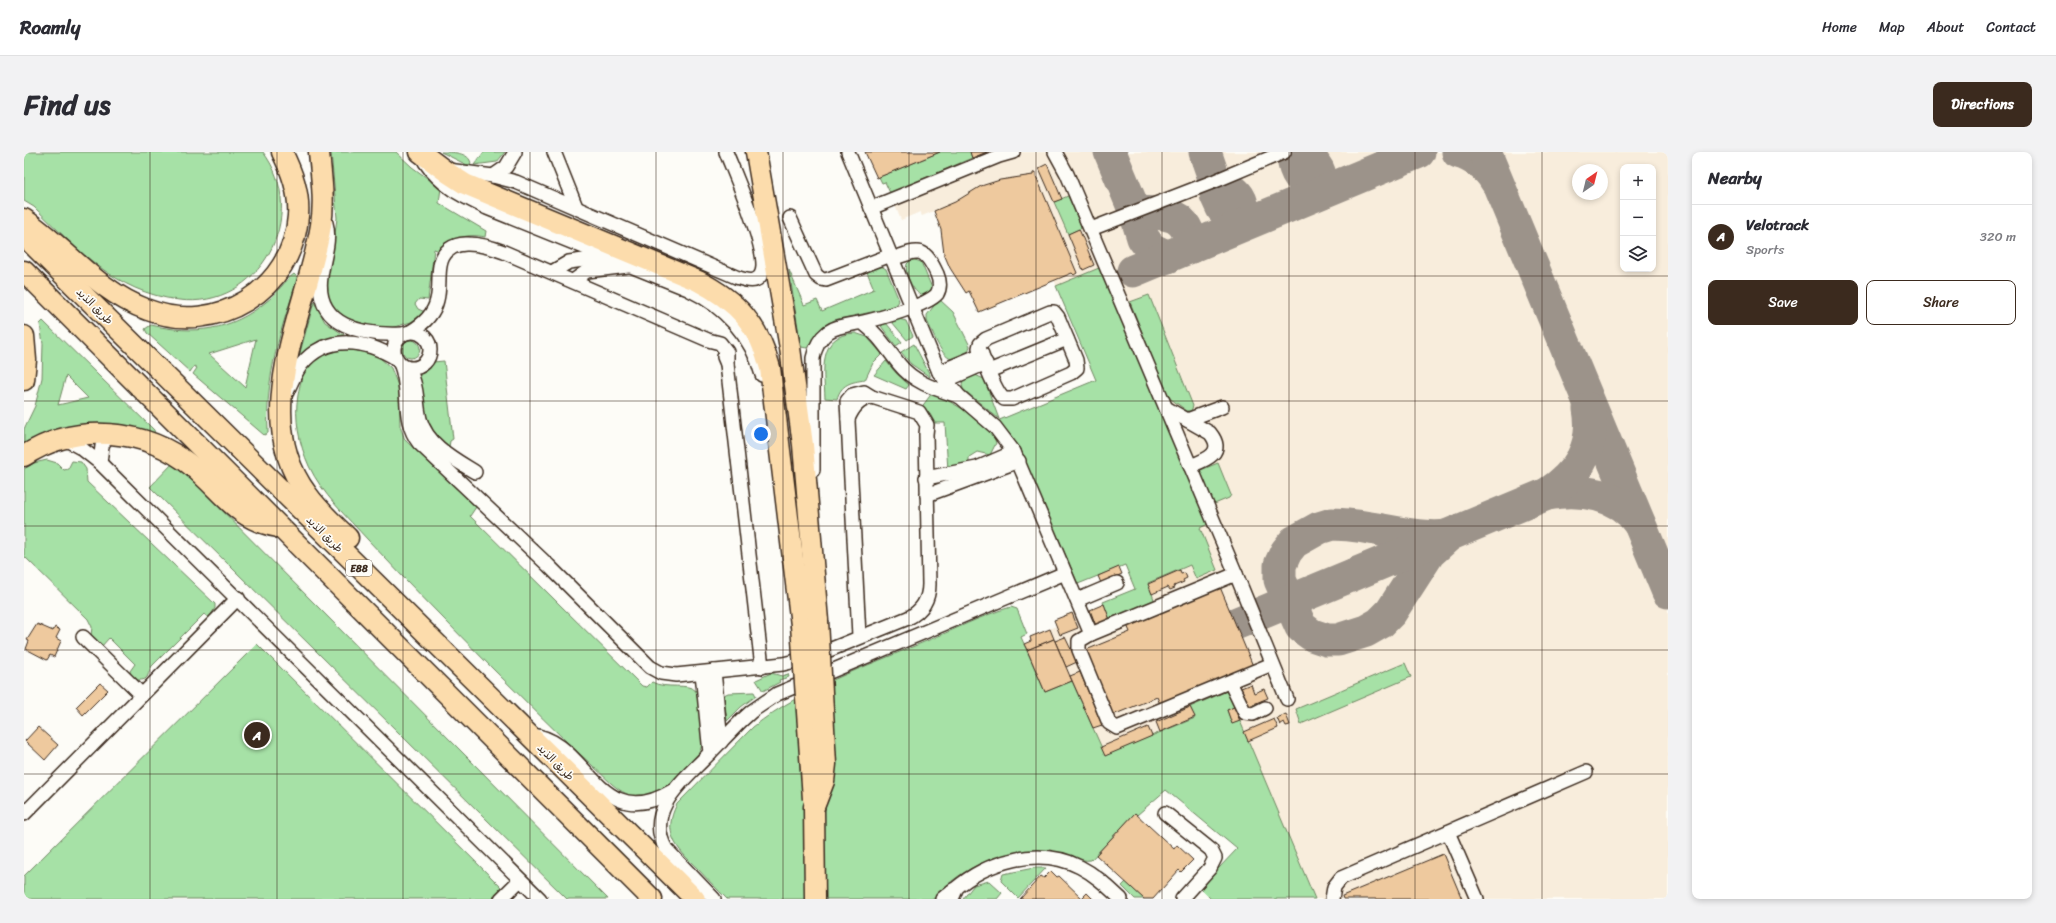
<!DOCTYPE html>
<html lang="en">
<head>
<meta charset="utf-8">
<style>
	body { margin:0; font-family:Sriracha,"Playpen Sans Arabic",sans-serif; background:#f2f2f3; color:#2b2b33 }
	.controls { position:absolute; right:12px; top:12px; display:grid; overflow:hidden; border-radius:8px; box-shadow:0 2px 6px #0003 }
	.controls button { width:36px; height:36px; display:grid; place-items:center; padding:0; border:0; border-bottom:1px solid #e1e1e2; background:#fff; color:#2b2b33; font:20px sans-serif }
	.compass { position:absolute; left:1548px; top:12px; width:36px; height:36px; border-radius:50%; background:#fff; box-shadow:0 2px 6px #0003; rotate:35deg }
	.you { position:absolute; left:737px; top:282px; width:14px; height:14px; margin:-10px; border:3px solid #fff; border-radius:50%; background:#1a73e8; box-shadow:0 0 0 6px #1a73e833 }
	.badge { display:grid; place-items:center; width:26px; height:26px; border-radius:50%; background:#3b2a1e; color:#fff; font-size:13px; font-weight:700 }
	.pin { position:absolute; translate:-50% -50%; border:2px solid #fff; box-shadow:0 1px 4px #0006 }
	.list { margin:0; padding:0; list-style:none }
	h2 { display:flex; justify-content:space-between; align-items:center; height:52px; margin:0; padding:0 16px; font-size:17px }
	h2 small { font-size:13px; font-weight:400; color:#7c7c81 }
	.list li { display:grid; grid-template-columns:26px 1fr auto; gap:12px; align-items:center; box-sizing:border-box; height:64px; padding:0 16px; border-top:1px solid #e1e1e2 }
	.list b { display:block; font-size:15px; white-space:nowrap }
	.list p { margin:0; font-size:13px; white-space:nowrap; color:#7c7c81 }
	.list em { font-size:13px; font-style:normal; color:#7c7c81 }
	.actions { display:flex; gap:8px; padding:12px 16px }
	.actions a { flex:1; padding:9px 0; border:1px solid #3b2a1e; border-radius:8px; text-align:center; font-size:14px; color:#3b2a1e }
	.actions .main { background:#3b2a1e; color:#fff }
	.icon { flex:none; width:22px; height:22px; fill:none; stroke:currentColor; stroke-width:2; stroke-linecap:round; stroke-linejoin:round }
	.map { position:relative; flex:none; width:1644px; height:747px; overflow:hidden; border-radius:8px }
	header { display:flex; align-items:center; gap:24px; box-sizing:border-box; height:56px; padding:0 20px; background:#fff; border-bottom:1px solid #e1e1e2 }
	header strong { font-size:19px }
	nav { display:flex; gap:22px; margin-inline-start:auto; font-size:14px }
	.intro { display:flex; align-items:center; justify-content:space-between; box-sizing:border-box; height:96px; padding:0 24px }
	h1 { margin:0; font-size:28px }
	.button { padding:10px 18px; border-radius:8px; background:#3b2a1e; color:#fff; font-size:14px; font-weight:700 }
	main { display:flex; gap:24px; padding:0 24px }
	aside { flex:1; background:#fff; border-radius:8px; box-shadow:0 2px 6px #0003 }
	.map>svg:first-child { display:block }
	.built { fill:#f8eddc; fill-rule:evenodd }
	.green { fill:#a6e1a6; stroke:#708662; fill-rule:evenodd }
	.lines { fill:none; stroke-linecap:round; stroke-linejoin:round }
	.taxiway { stroke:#9c938a; stroke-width:33 }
	.building { fill:#eec99e; stroke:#3b2a1e }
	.minor-casing { stroke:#3b2a1e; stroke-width:16 }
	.highway-casing { stroke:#3b2a1e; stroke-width:23 }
	.minor { stroke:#fdfcf7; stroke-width:13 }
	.highway { stroke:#fcdcac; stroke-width:20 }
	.highway-bridge-casing { stroke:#3b2a1e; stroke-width:23; stroke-linecap:butt }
	.highway-bridge { stroke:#fcdcac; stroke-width:20 }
	.grid { fill:none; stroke:#3b2a1e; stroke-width:1; stroke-opacity:0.55 }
	.labels { text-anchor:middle; stroke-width:3.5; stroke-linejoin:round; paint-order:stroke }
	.shield { fill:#fdfcf7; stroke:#75695f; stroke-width:1 }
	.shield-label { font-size:10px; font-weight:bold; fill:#3b2a1e }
	.street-label { font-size:11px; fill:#3b2a1e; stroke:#fdfcf7 }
</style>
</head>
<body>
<header>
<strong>Roamly</strong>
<nav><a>Home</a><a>Map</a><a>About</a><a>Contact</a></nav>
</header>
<div class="intro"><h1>Find us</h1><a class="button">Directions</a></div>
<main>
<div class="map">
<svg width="1644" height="747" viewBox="0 0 1644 747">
	<rect width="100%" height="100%" fill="#fdfcf7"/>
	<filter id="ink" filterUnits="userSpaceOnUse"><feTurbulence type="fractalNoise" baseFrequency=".025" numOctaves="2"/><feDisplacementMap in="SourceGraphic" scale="8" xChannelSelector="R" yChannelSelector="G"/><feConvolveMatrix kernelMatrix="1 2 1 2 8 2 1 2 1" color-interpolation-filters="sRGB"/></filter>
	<g filter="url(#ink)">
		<path class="built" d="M841,0H1644V747H1291L1215,569L1061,634L1000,492L1007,489L1006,485L1032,474L1030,468L1063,455L1066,458L1079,452V450L1111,437L1092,393L1135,374L1030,128L955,160L945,140L942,141L926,116L920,102L917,78L910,59L898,64L896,60L877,68L861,30L858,31L855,25L853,26ZM1599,15H1629V117H1599ZM1554,18H1578V42H1554Z"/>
		<g class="green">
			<path d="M0,0H239C287,63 235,158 155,148C90,140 54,97 10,55L0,49Z"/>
			<path d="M307,0H372L388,15L417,36L415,51L462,79L461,85C442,81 430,86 416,99L410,97L404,148L395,147L391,152L394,157L401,160L387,170L367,176L347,175L315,163L303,150L302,127L309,98L313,66Z"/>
			<path d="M417,0C427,0 446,0 447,12L443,13Z"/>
			<polygon points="460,0 481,0 473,10 450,13"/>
			<polygon points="916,0 946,0 948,6 866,41 861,30 858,31 855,25"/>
			<polygon points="1044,44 1058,76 1044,82 1030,50"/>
			<path d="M888,107L897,110L908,136L902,143L898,144C889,140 880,121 883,112Z"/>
			<polygon points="857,114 862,117 874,146 875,149 871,155 810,168 796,178 783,196 777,195 765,118 780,153 793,148 798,159 850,137 843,120"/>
			<polygon points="1075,116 1184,372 1176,376 1193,418 1172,427 1166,413 1124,431 1131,450 1086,468 1079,450 1111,437 1101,413 1054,432 1001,309 987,284 973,269 1072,228 1032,134"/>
			<path d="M270,122L274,126C257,176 241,225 244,278V281L240,283L169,222L173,216L170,214L166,220L123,181L121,177L127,173C170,183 207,179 242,150C252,143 261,128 270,122ZM232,187L221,235L185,202Z"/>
			<polygon points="1125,143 1169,254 1167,259 1163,259 1147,247 1142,240 1106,150"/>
			<path d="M915,147L929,160L946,194L944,200C940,202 934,206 930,207C918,209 908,178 903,169V163Z"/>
			<polygon points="290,150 301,170 320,183 296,188 275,204"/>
			<polygon points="875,167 882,169 889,184 883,188 868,170"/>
			<path d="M19,169L130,278L131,282L0,298V277L11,254L18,226L19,192L16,172ZM42,224L64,246L34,253Z"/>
			<polygon points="862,171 878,190 872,194 857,174"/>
			<path d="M831,181L843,185L858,202L849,211L841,228C827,230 817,232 813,247L801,246C800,219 793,183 831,181Z"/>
			<circle cx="387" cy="197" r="9"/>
			<polygon points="890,192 906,223 906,225 887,212 877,200"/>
			<path d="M324,195L352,202L367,216L375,236L376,274L381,288L452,355L446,364L618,534L623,535L628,530C642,538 664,530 672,539C676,550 680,585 677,596C674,608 641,640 629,643C621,645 610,645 603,642C591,637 580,624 570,615C535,584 503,550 469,517C427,474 385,432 344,388C323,365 298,342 285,314C275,292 270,266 274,243C280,208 291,202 324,195Z"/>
			<polygon points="420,209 429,287 426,289 425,295 404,276 392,223 403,217 409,210"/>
			<polygon points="862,209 872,221 885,233 882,237 850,223"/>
			<polygon points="949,222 960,227 975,267 939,237 938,233 939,226"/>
			<path d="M908,241C926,249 967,270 972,291L966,303L953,300L945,305V314L924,319L921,271H911L906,262L897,256Z"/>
			<path d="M23,308L33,311L40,318L44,317L48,309L57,310L62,317L63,330L191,452V456L185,466L180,462L128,514C123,521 126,529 114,528L107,523L106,519L111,512L85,486L77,495L67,484L68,475L64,467L0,404V317L10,311Z"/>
			<polygon points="150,310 584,747 543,747 126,335"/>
			<polygon points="1194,311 1207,343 1205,346 1188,353 1174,319"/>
			<path d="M987,455L993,457L1003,482L997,485L1021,540L1048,529L1081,603L1171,566L1166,555L1203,539L1210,555L1203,558L1208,571L1216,569L1291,747H1187L1176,736L1213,697L1142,638L1113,663L1111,661L1067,708C1055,710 1042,702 1031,700C984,695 940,712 909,747H703C693,737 683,727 673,716C652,696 638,681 653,652L729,575C780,535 841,515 900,490C928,479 958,463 987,455Z"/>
			<polygon points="233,492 489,747 0,747 0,724"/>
			<polygon points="1381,511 1387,525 1277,572 1272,557"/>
			<polygon points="747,521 758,524 764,522 765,525 755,528 756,530 739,539 732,528"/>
			<polygon points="730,540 732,544 717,555 703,569 700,543 704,541"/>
			<polygon points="1010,716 1022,716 994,746 977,729 979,722"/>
			<polygon points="965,729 978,741 973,747 939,747 950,733"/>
			<polygon points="1102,730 1120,747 1111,747 1098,734"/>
		</g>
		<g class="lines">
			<g class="taxiway">
				<polyline points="1086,0 1111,60 1119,86 1127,97 1144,105"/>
				<path d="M1181,0L1191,29L1192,43L1198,56L1208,66L1220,72C1221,48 1215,38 1191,29"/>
				<path d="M1270,0C1267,20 1280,34 1297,40C1299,22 1293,11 1278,0"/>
				<path d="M1434,0C1448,3 1465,16 1472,29"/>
				<polyline points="1461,0 1644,440"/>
				<path d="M1111,60C1140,61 1164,59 1167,95"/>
				<polyline points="1109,119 1395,0"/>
				<path d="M1523,342C1556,336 1595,341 1615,371"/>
				<path d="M1308,372C1347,372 1385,388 1424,384L1405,401L1367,460L1356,471L1342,479L1314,488H1303L1288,483L1277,475L1256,428V413L1262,400L1270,390L1295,376Z"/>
				<path d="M1211,472L1523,342C1554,322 1572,295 1565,257"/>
			</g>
		</g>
		<g class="building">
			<polygon points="841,0 916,0 853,26"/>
			<polygon points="946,0 963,0 948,6"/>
			<polygon points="1023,12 1038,47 1030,50 1015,16"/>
			<polygon points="1012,20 1012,24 1053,121 1050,123 1048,121 955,160 945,139 942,141 926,116 920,102 917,78 910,59 931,50 957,34 976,28 1009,23 1009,21"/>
			<polygon points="1055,77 1070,113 1059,118 1044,82"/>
			<polygon points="1095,415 1098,422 1077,431 1074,424"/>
			<polygon points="1156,418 1157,422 1161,421 1163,426 1159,428 1160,430 1150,434 1151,436 1146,438 1144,435 1128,442 1124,432"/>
			<polygon points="1196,435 1229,514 1136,552 1133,545 1089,563 1062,498 1106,480 1103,473"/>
			<polygon points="1080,452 1086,468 1072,474 1066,458"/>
			<polygon points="1048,461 1054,476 1036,483 1030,468"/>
			<polygon points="13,472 29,479 31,475 36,478 32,486 37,489 30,505 26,503 23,508 2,497 5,489 3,488"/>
			<polygon points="1026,477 1030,487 1003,498 1000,492 1007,489 1006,485"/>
			<polygon points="1041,485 1053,510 1042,515 1031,489"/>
			<polygon points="1030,487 1048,529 1021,540 1003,498"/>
			<polygon points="1056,520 1078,573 1069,576 1046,524"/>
			<polygon points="76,531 84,538 59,563 52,555"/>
			<polygon points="1227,532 1230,541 1240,537 1244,546 1225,554 1217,536"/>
			<polygon points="1166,555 1171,565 1136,580 1132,570"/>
			<polygon points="1210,555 1216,569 1208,572 1203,558"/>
			<polygon points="1262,562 1266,573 1262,574 1260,570 1256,573 1253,566"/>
			<polygon points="1250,567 1254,576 1224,589 1220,580"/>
			<polygon points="14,575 34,593 21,608 1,589"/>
			<polygon points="1124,575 1128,584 1081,604 1077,595"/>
			<polygon points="1111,661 1150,697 1153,693 1169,708 1157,720 1155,718 1129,747 1120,747 1072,703"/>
			<polygon points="1419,702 1438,747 1319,747 1318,744"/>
			<polygon points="1027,719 1033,725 1035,724 1058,746 1063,741 1069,747 996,747 1017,724 1020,726"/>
		</g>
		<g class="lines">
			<g class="minor-casing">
				<g id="minor">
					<polyline points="530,0 552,55"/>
					<polyline points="824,0 915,220 935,244 971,275 990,300 1067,482"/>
					<polyline points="1031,0 1043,22 1212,422 1263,547"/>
					<path d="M401,10C417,34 438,44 463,56L664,137C700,154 728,184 738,223"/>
					<path d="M424,18L469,24L492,30L712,125C721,128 734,133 738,120C745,99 711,23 702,0"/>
					<polyline points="469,24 482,15 491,0"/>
					<polyline points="847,56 975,4 989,0"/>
					<polyline points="766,66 792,123 797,127 802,128 867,103"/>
					<path d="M302,71C307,89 299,107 297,125C290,174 340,184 378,182"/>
					<polyline points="1067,77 1191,29 1260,0"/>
					<polyline points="528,120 545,110 582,105"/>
					<polyline points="549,129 563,119 604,114"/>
					<path d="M1026,160H1030L1034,165L1052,208L1053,216L1047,221L988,247H980C971,240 960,208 955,196L956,192L962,187Z"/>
					<path d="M839,171C855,183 863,197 875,212C890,231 912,237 934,244"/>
					<path d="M386,180C398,173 410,162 413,148C416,137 414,125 416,114C421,82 459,92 480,100L684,188L696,191L703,200V212"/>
					<circle cx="388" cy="198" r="18"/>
					<polyline points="700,205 703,212 738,515"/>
					<path d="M376,211C388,240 376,266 395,291L525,414L626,515L637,521L652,523L759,512L788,505L884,466C898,459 905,448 905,432L902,282L903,273L895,260L848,245L840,240L828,243L823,249L835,484"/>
					<path d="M386,219C394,235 392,251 396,267C403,293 430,307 451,320"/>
					<polyline points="965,219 1043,187"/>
					<polyline points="915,220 958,202"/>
					<polyline points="921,229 962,211"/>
					<path d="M263,240C267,231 271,221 277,213C303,181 342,188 373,207"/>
					<path d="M1142,256L1186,281C1202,301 1182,308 1166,314"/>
					<path d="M824,267C829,255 835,248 848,245"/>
					<polyline points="1163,268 1198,255"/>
					<polyline points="39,286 57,296 76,311 516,747"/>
					<polyline points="76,311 78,294 84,282"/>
					<path d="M789,318V206C791,196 795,187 804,180C814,173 827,173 839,170C854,167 904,153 913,142C917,135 916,129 913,122C900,94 895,97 868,107"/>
					<polyline points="902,326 953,316 990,300"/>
					<polyline points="903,343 995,309"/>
					<polyline points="1212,422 1067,482 1055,489 1055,498 1085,571 1093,576 1248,512"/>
					<polyline points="1053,448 1093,431"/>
					<polyline points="59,485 118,543"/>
					<polyline points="690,519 697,590"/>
					<polyline points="678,521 686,601"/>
					<polyline points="1206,530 1221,561 1229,562 1241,556"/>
					<path d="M507,583C564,587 573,684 648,639"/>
					<polyline points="1141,661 1187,698 1191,706 1186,716 1158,747"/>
					<polyline points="0,662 214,446"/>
					<polyline points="1424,680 1453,747"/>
					<path d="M930,738C963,709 1015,694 1056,715C1072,723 1084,735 1097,747"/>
					<polyline points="477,747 496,728"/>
					<path d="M690,747L642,697C621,661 655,632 678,609C691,596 704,582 717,569L728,559L753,542L1041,421"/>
					<polyline points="918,747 929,738 931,740 928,747"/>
					<polyline points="1308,747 1310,735 1317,726 1562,620"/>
				</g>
			</g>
			<g class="highway-casing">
				<g id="highway">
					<path d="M295,0C297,24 301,48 297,73C284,157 223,262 283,342C294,358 310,372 324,386"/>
					<path d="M396,0L424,21L441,32L674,129C713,149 735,173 746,216L777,473"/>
					<polyline points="732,0 766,196 779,293 794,469"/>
					<path d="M0,67C44,97 72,139 124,158C192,184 269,138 274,64C276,41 268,20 258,0"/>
					<polyline points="0,84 671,747"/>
					<polyline points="0,119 628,747"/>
					<polyline points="0,184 2,208 0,228"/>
					<path d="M0,304C52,270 122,276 169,315C199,340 213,368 254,375"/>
					<polyline points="790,655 791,747"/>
				</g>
			</g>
			<use href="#minor" class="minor"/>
			<use href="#highway" class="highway"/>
			<g class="highway-bridge-casing">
				<g id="highway-bridge">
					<polyline points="777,473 789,647"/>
					<polyline points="790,655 800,629 802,612 794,469"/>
				</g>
			</g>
			<use href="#highway-bridge" class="highway-bridge"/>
		</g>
	</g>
	<path class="grid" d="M126,0V747M253,0V747M379,0V747M506,0V747M632,0V747M759,0V747M885,0V747M1012,0V747M1138,0V747M1265,0V747M1391,0V747M1518,0V747M0,124H1644M0,249H1644M0,374H1644M0,498H1644M0,622H1644"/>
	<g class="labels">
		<rect class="shield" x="322" y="408" width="26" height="16" rx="3"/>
		<g class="shield-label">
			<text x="335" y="420">E88</text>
		</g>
		<g class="street-label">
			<text transform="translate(71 154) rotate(45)" y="4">طريق الذيد</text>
			<text transform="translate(301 382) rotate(45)" y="4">طريق الذيد</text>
			<text transform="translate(532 610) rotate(45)" y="4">طريق الذيد</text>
		</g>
	</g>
</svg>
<div class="controls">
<button>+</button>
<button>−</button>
<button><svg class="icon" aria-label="layers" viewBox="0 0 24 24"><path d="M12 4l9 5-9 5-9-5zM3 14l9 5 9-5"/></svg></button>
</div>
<svg class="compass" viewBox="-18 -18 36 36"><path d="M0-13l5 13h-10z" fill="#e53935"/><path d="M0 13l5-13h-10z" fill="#7c7c81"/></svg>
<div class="you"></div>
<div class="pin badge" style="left:233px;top:583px">A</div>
</div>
<aside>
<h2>Nearby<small></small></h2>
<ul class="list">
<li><span class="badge">A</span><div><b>Velotrack</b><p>Sports</p></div><em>320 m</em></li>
</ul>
<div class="actions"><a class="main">Save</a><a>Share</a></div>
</aside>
</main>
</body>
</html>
